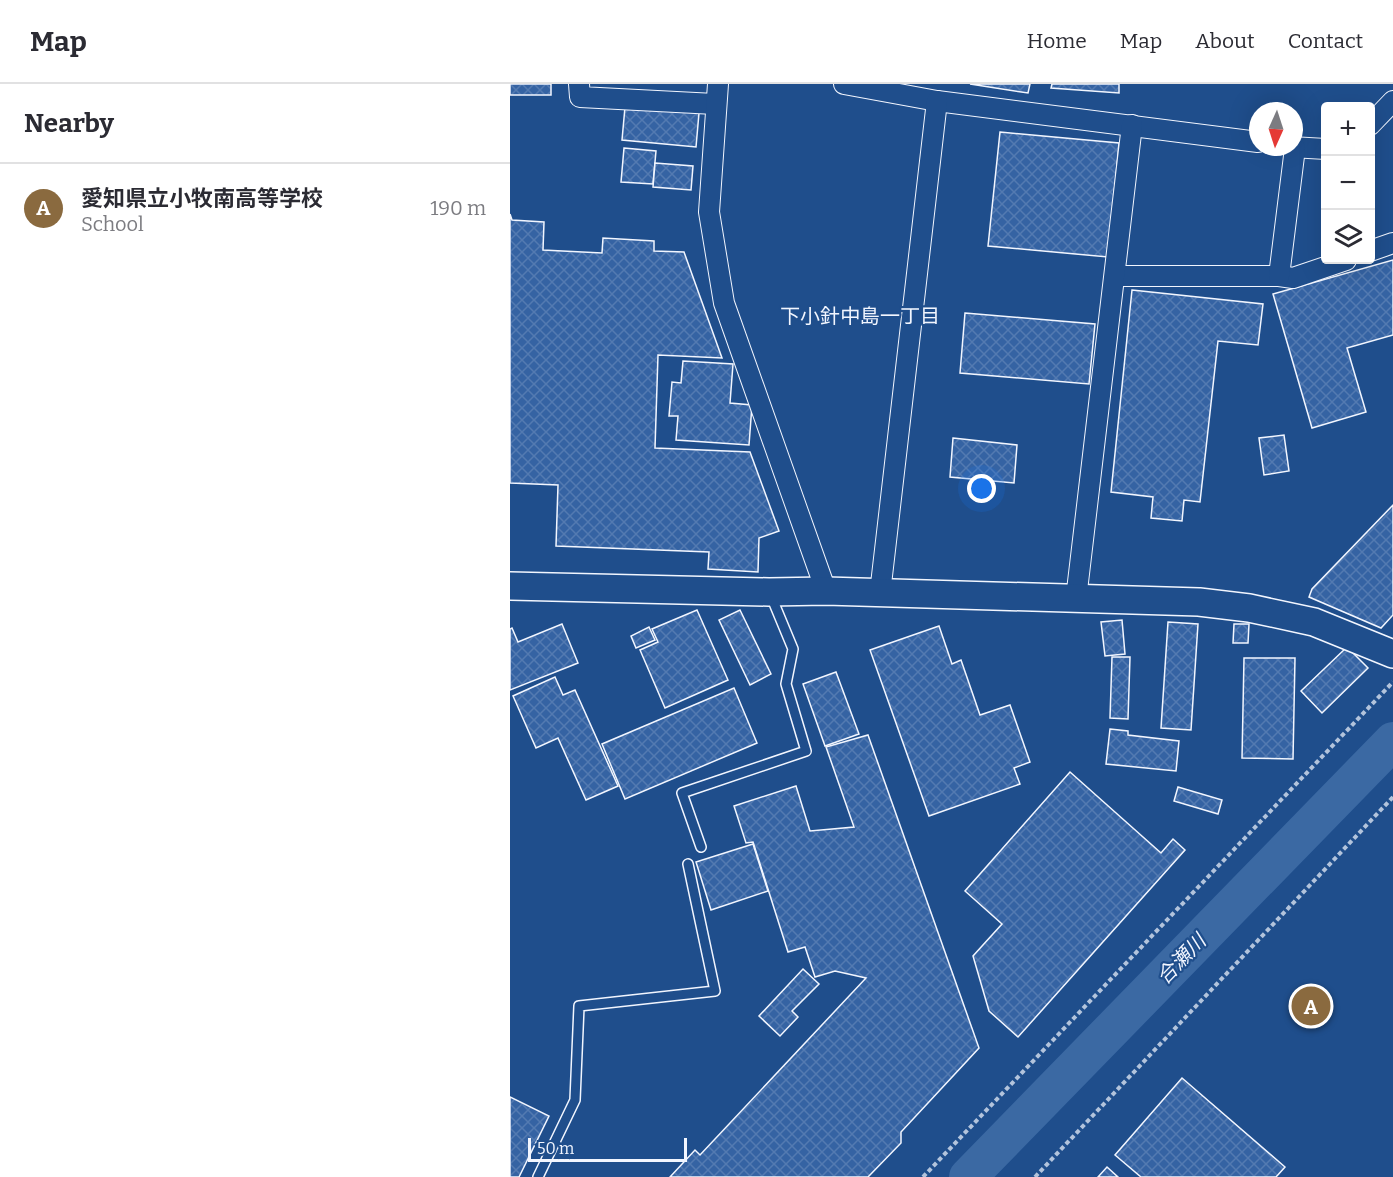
<!DOCTYPE html>
<html lang="en">
<head>
<meta charset="utf-8">
<style>
	body { margin:0; font-family:Bitter,"Noto Sans JP",serif; background:#f7f7f7; color:#2b2b33 }
	.controls { position:absolute; right:18px; top:18px; display:grid; overflow:hidden; border-radius:6px; box-shadow:0 6px 24px #0002 }
	.controls button { width:54px; height:54px; display:grid; place-items:center; padding:0; border:0; border-bottom:2px solid #e1e1e2; background:#fff; color:#2b2b33; font:30px sans-serif }
	.compass { position:absolute; left:739px; top:18px; width:54px; height:54px; border-radius:50%; background:#fff; box-shadow:0 6px 24px #0002; rotate:183deg }
	.scale { position:absolute; left:18px; bottom:15px; width:159px; box-sizing:border-box; padding-left:6px; border:3px solid #f2f6ff; border-top:0; font-size:16px; line-height:21px; white-space:nowrap; color:#f2f6ff; -webkit-text-stroke:4px #1f4e8c; paint-order:stroke }
	.you { position:absolute; left:472px; top:405px; width:21px; height:21px; margin:-15px; border:4px solid #fff; border-radius:50%; background:#1a73e8; box-shadow:0 0 0 9px #1a73e833 }
	.badge { display:grid; place-items:center; width:39px; height:39px; border-radius:50%; background:#8a6a3f; color:#fff; font-size:20px; font-weight:700 }
	.pin { position:absolute; translate:-50% -50%; border:3px solid #fff; box-shadow:0 2px 6px #0006 }
	.list { margin:0; padding:0; list-style:none }
	h2 { display:flex; justify-content:space-between; align-items:center; height:78px; margin:0; padding:0 24px; font-size:26px }
	h2 small { font-size:20px; font-weight:400; color:#7c7c81 }
	.list li { display:grid; grid-template-columns:39px 1fr auto; gap:18px; align-items:center; box-sizing:border-box; height:90px; padding:0 24px; border-top:2px solid #e1e1e2 }
	.list b { display:block; font-size:22px; white-space:nowrap }
	.list p { margin:0; font-size:20px; white-space:nowrap; color:#7c7c81 }
	.list em { font-size:20px; font-style:normal; color:#7c7c81 }
	.icon { flex:none; width:33px; height:33px; fill:none; stroke:currentColor; stroke-width:2; stroke-linecap:round; stroke-linejoin:round }
	.map { position:relative; flex:none; width:883px; height:1093px; overflow:hidden }
	header { display:flex; align-items:center; gap:36px; box-sizing:border-box; height:84px; padding:0 30px; background:#fff; border-bottom:2px solid #e1e1e2 }
	header strong { font-size:28px }
	nav { display:flex; gap:33px; margin-inline-start:auto; font-size:21px }
	main { display:flex }
	aside { flex:1; background:#fff }
	.map>svg:first-child { display:block }
	.lines { fill:none; stroke-linecap:round; stroke-linejoin:round }
	.river { stroke:#3b69a3; stroke-width:38 }
	.building { fill:url(#building-cross-hatch); stroke:#f2f6ff; stroke-width:1.5 }
	.lane-casing { stroke:#f2f6ff; stroke-width:12 }
	.street-casing { stroke:#f2f6ff; stroke-width:22 }
	.secondary-casing { stroke:#f2f6ff; stroke-width:30 }
	.path { stroke:#b3c4dc; stroke-width:4; stroke-dasharray:4.5 3; stroke-linecap:butt }
	.lane { stroke:#1f4e8c; stroke-width:9 }
	.street { stroke:#1f4e8c; stroke-width:20 }
	.secondary { stroke:#1f4e8c; stroke-width:27 }
	.labels { text-anchor:middle; stroke-width:4.5; stroke-linejoin:round; paint-order:stroke }
	.neighbourhood-label { font-size:20px; fill:#f2f6ff; stroke:#1f4e8c }
	.water-label { font-size:20px; font-style:italic; fill:#f2f6ff; stroke:#1f4e8c }
</style>
</head>
<body>
<header>
<strong>Map</strong>
<nav><a>Home</a><a>Map</a><a>About</a><a>Contact</a></nav>
</header>
<main>
<aside>
<h2>Nearby<small></small></h2>
<ul class="list">
<li><span class="badge">A</span><div><b>愛知県立小牧南高等学校</b><p>School</p></div><em>190 m</em></li>
</ul>
</aside>
<div class="map">
<svg width="883" height="1093" viewBox="0 0 883 1093">
	<defs>
		<pattern id="building-cross-hatch" width="8" height="8" patternUnits="userSpaceOnUse" patternTransform="scale(1.5)"><rect width="8" height="8" fill="#3563a3"/><path d="M0 0l8 8M0 8l8-8" fill="none" stroke="#537ab1"/></pattern>
	</defs>
	<rect width="100%" height="100%" fill="#1f4e8c"/>
	<g class="lines">
		<polyline class="river" points="458,1093 883,657"/>
	</g>
	<g class="building">
		<rect x="0" y="0" width="41" height="11"/>
		<polygon points="460,0 520,0 518,9"/>
		<polygon points="542,0 609,0 609,9 541,4"/>
		<polygon points="115,23 189,29 186,63 112,56"/>
		<polygon points="490,48 609,59 598,173 478,162"/>
		<polygon points="114,64 146,67 143,100 111,98"/>
		<polygon points="145,79 183,82 181,106 143,103"/>
		<polygon points="0,130 2,136 34,138 33,166 92,169 93,154 144,157 144,167 174,168 212,274 148,271 145,364 240,368 269,447 249,454 248,488 198,485 199,468 46,462 48,401 0,399"/>
		<polygon points="883,176 883,251 837,264 856,328 802,344 763,210"/>
		<polygon points="622,206 753,220 748,261 708,257 690,418 674,416 672,437 641,434 643,413 601,408"/>
		<polygon points="455,229 585,240 579,300 450,289"/>
		<polygon points="173,277 223,280 220,319 242,321 239,361 166,356 168,332 159,332 162,298 171,299"/>
		<polygon points="774,351 779,387 754,391 749,354"/>
		<polygon points="443,354 507,361 504,399 440,393"/>
		<polygon points="883,421 883,531 871,544 799,513 802,505"/>
		<polygon points="187,526 218,596 155,624 130,566 148,558 142,545"/>
		<polygon points="230,526 261,590 240,601 209,536"/>
		<polygon points="612,536 615,570 595,572 591,538"/>
		<polygon points="658,538 688,540 681,646 651,644"/>
		<polygon points="52,540 68,579 0,606 0,545 2,544 8,558"/>
		<polygon points="724,540 739,540 738,559 723,559"/>
		<polygon points="429,542 442,580 451,576 470,631 500,621 520,678 504,684 510,700 419,732 360,566"/>
		<polygon points="139,543 145,556 126,564 121,552"/>
		<polygon points="837,563 858,584 812,629 791,607"/>
		<polygon points="602,573 620,573 618,635 600,634"/>
		<polygon points="734,574 785,574 783,675 732,674"/>
		<polygon points="326,588 349,650 315,662 293,600"/>
		<polygon points="45,593 53,611 65,606 108,702 76,716 48,654 26,664 3,612"/>
		<polygon points="224,604 247,659 115,715 92,660"/>
		<polygon points="600,645 618,647 618,651 669,657 666,687 596,680"/>
		<polygon points="358,651 469,964 391,1048 391,1059 358,1093 160,1093 185,1066 190,1071 356,894 325,887 305,893 295,863 278,868 243,758 236,759 224,722 286,702 300,747 344,743 316,663"/>
		<polygon points="560,688 651,769 663,755 675,766 508,953 479,927 463,872 492,840 455,807"/>
		<polygon points="668,703 712,716 708,730 664,717"/>
		<polygon points="243,760 258,807 201,826 186,778"/>
		<polygon points="293,885 309,900 282,927 288,933 270,952 249,932"/>
		<polygon points="672,994 775,1083 766,1093 631,1093 605,1071"/>
		<polygon points="0,1013 39,1032 9,1093 0,1093"/>
		<polygon points="597,1083 608,1093 588,1093"/>
	</g>
	<g class="lines">
		<g class="lane-casing">
			<g id="lane">
				<polyline points="191,763 172,709 296,667 276,600 283,565 261,512"/>
				<polyline points="28,1093 65,1016 69,922 205,907 178,780"/>
			</g>
		</g>
		<g class="street-casing">
			<g id="street">
				<polyline points="69,0 70,13 205,20"/>
				<polyline points="208,0 199,128 214,219 316,507"/>
				<polyline points="334,0 427,17 748,58"/>
				<polyline points="860,41 883,17"/>
				<polyline points="781,63 816,65"/>
				<polyline points="860,167 883,159"/>
				<polyline points="606,192 769,192 783,194 836,176"/>
				<polyline points="769,192 785,64"/>
				<polyline points="370,509 427,17"/>
				<polyline points="566,515 622,41"/>
			</g>
		</g>
		<g class="secondary-casing">
			<polyline id="secondary" points="0,502 259,508 316,507 689,518 739,524 804,538 883,570"/>
		</g>
		<g class="path">
			<polyline points="413,1093 883,598"/>
			<polyline points="525,1093 883,713"/>
		</g>
		<use href="#lane" class="lane"/>
		<use href="#street" class="street"/>
		<use href="#secondary" class="secondary"/>
	</g>
	<g class="labels">
		<g class="neighbourhood-label">
			<text x="350" y="239">下小針中島一丁目</text>
		</g>
		<g class="water-label">
			<text transform="translate(671 875) rotate(-46)" y="7">合瀬川</text>
		</g>
	</g>
</svg>
<div class="controls">
<button>+</button>
<button>−</button>
<button><svg class="icon" aria-label="layers" viewBox="0 0 24 24"><path d="M12 4l9 5-9 5-9-5zM3 14l9 5 9-5"/></svg></button>
</div>
<svg class="compass" viewBox="-18 -18 36 36"><path d="M0-13l5 13h-10z" fill="#e53935"/><path d="M0 13l5-13h-10z" fill="#7c7c81"/></svg>
<div class="scale">50 m</div>
<div class="you"></div>
<div class="pin badge" style="left:801px;top:922px">A</div>
</div>
</main>
</body>
</html>
